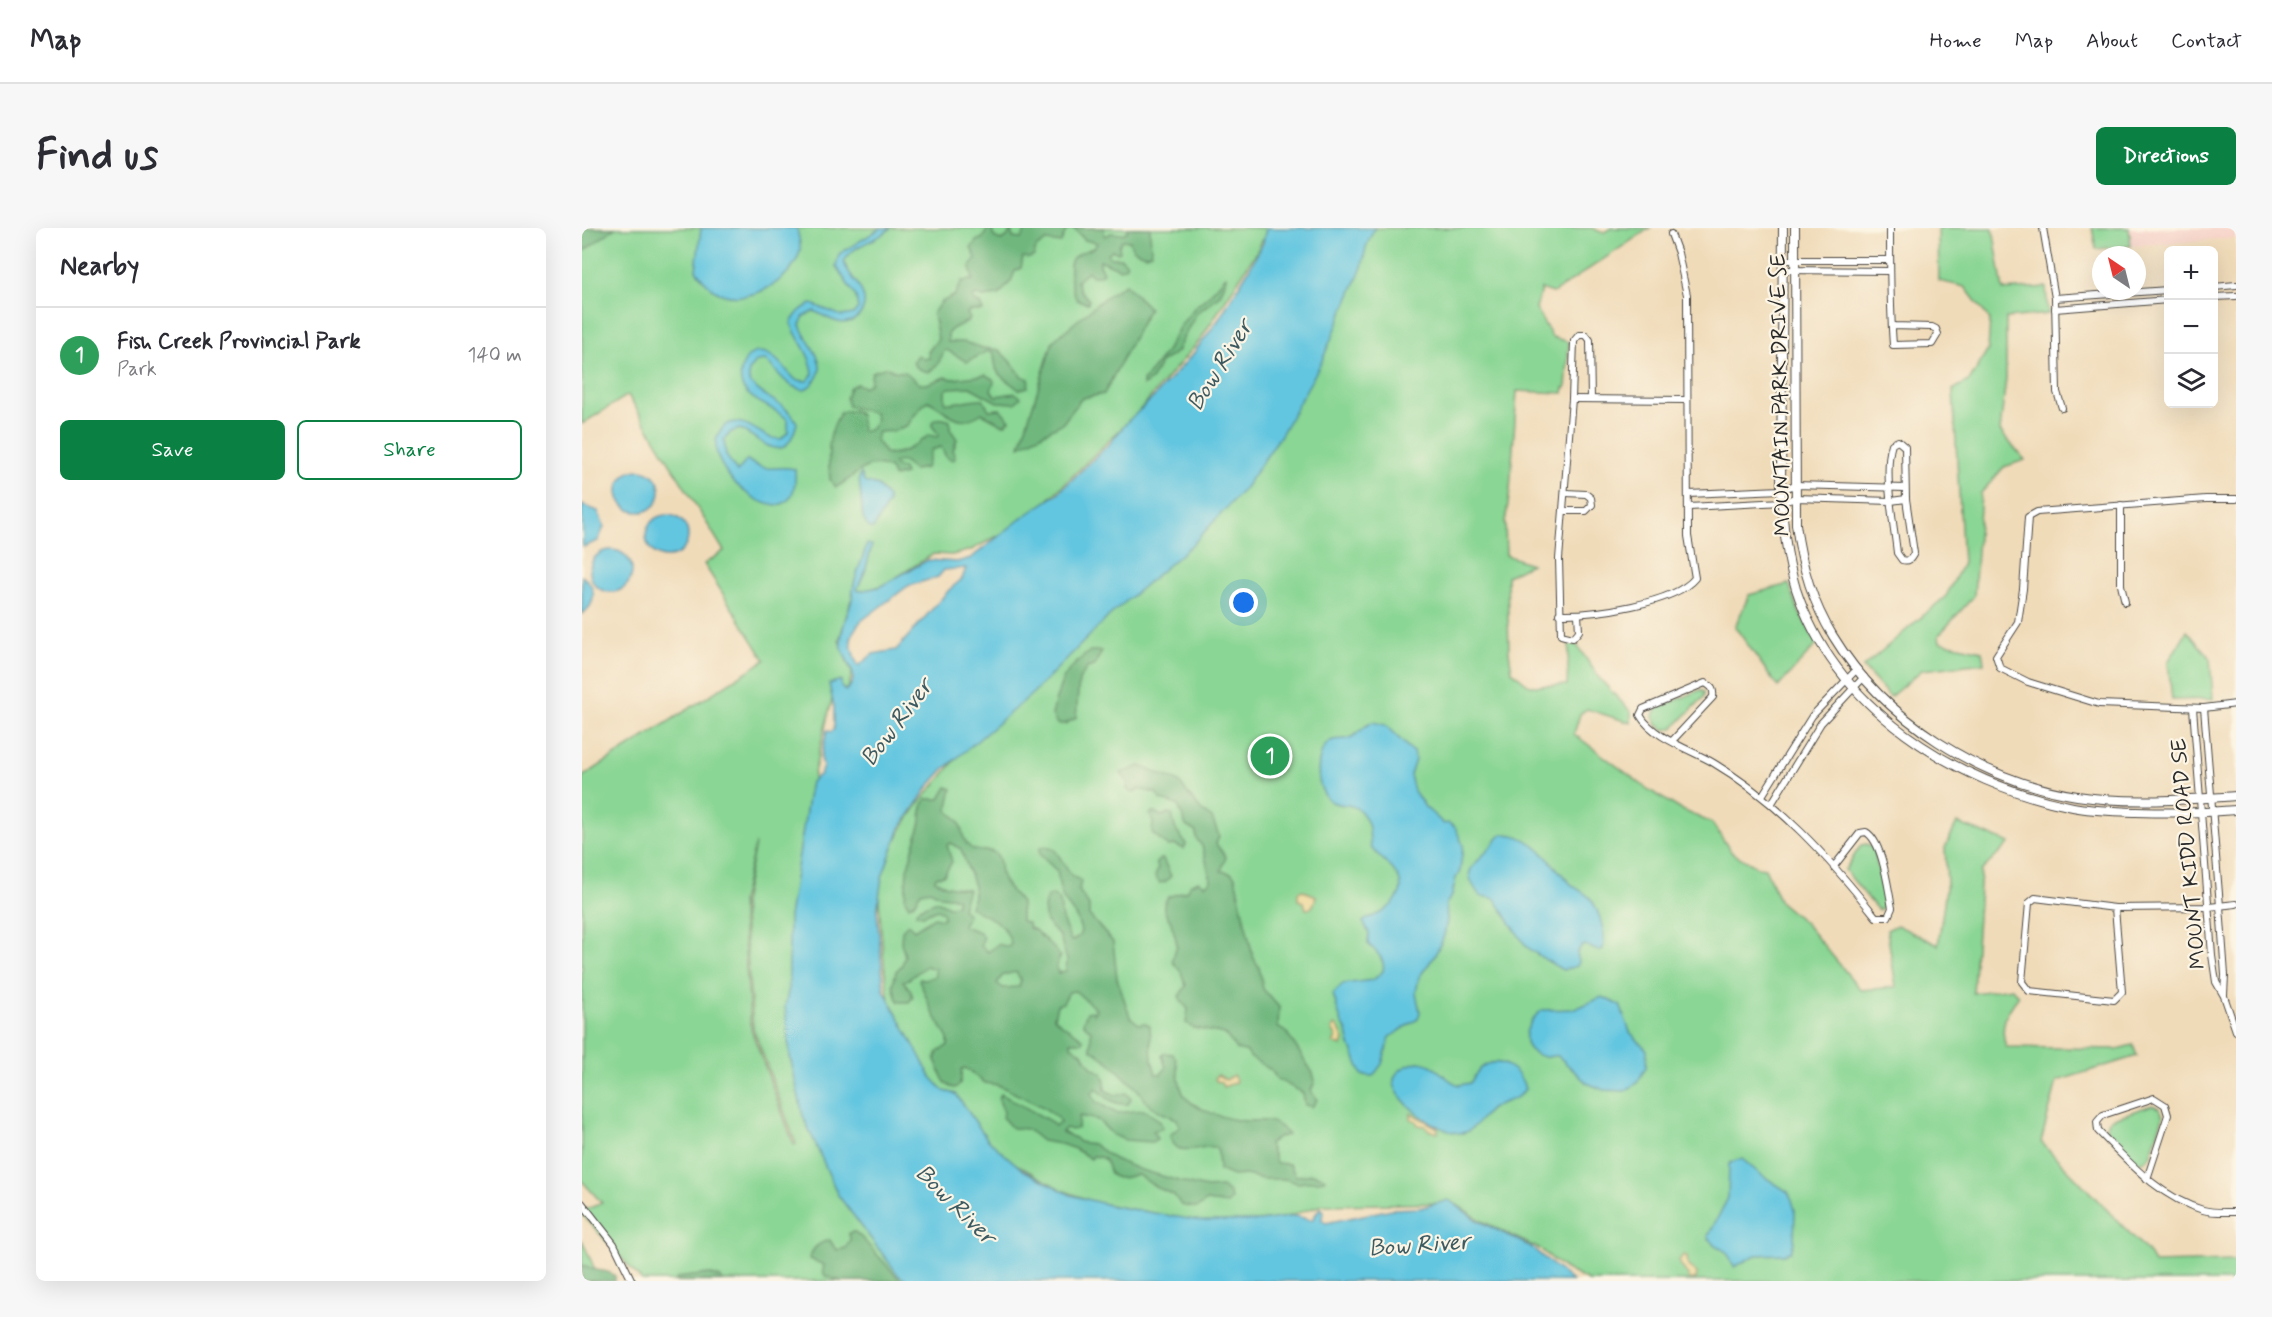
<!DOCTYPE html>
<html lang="en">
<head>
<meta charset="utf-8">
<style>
	body { margin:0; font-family:Mynerve,sans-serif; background:#f7f7f7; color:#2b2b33 }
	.controls { position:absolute; right:18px; top:18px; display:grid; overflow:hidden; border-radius:9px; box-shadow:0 6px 24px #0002 }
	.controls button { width:54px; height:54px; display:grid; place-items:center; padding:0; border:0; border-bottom:2px solid #e1e1e2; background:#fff; color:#2b2b33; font:30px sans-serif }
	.compass { position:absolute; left:1510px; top:18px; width:54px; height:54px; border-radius:50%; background:#fff; box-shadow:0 6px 24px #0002; rotate:325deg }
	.you { position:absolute; left:662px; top:375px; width:21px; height:21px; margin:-15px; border:4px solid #fff; border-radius:50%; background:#1a73e8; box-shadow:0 0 0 9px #1a73e833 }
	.badge { display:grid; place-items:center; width:39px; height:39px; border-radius:50%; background:#0b8043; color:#fff; font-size:20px; font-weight:700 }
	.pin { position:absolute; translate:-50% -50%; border:3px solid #fff; box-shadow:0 2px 6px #0006 }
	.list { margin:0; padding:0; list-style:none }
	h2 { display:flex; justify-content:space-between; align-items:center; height:78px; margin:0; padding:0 24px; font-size:26px }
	h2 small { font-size:20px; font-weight:400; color:#7c7c81 }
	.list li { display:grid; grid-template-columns:39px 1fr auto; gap:18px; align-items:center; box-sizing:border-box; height:96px; padding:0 24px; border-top:2px solid #e1e1e2 }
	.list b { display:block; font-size:22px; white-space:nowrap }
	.list p { margin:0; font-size:20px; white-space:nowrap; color:#7c7c81 }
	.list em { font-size:20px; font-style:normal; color:#7c7c81 }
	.actions { display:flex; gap:12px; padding:18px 24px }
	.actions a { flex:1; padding:14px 0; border:2px solid #0b8043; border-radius:9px; text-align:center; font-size:21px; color:#0b8043 }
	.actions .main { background:#0b8043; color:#fff }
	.icon { flex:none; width:33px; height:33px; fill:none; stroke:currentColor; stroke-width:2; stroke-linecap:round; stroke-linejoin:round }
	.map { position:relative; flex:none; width:1654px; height:1053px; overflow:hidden; border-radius:9px }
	header { display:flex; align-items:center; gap:36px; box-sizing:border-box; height:84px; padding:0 30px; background:#fff; border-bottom:2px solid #e1e1e2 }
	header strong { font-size:28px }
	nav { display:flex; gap:33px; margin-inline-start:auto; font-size:21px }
	.intro { display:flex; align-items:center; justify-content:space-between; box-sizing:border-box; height:144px; padding:0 36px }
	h1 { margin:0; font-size:42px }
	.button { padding:15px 27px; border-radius:9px; background:#0b8043; color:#fff; font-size:21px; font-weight:700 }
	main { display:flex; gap:36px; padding:0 36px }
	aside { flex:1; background:#fff; border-radius:9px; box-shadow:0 6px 24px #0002 }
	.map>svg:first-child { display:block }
	.built { fill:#f7d1c8 }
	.green { fill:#8ad694; stroke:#5a8060; stroke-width:1.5; fill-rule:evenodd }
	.forest { fill:#6fb77e; stroke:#4d7154; stroke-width:1.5; fill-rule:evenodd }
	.sand { fill:#eeda9e; stroke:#8c8264; stroke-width:1.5 }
	.water { fill:#63c6e0; stroke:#477886; stroke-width:1.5; fill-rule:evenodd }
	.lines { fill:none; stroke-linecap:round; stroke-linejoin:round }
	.minor-casing { stroke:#494540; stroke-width:8 }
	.tertiary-casing { stroke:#494540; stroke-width:10 }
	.minor { stroke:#fff; stroke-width:6 }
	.tertiary { stroke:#fff; stroke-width:8 }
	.labels { text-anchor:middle; stroke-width:4.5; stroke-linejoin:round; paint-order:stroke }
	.street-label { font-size:22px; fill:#2b2b2b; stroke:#fcf5e5 }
	.water-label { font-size:24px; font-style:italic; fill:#3c5a61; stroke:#fcf5e5 }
</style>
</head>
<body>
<header>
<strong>Map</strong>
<nav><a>Home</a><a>Map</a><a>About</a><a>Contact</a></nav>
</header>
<div class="intro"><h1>Find us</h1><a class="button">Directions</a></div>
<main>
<aside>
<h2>Nearby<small></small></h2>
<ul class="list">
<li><span class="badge" style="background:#2e9e5b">1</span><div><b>Fish Creek Provincial Park</b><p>Park</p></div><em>140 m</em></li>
</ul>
<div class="actions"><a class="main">Save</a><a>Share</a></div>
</aside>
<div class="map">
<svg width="1654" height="1053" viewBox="0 0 1654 1053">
	<rect width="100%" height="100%" fill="#fcf5e5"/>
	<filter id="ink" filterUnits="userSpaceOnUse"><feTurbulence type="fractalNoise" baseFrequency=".0167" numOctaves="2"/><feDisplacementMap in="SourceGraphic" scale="12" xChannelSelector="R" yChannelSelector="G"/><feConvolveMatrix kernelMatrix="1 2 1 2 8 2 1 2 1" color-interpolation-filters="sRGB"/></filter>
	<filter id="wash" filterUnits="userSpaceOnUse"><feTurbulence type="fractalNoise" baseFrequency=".008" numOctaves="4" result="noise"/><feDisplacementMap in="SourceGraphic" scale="24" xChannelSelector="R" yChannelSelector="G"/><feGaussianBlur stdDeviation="1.35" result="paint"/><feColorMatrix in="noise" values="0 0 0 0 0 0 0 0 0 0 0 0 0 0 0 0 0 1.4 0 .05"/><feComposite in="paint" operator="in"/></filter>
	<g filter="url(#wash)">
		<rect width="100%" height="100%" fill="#f0dbb9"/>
		<polygon class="built" points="1547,0 1654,0 1654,10 1549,18"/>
		<g class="green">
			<path d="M0,0H686L674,25L618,112L555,185L466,272L425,303L389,322L370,327L351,326L304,356L277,365L269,372L257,413L270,445L266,461L252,463L232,545L225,608L409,1053H60L0,986V983L20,975L0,953V549L183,432L122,336L142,323L46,167L0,196ZM173,616L161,675L171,800L214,916L212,917L169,801L159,674Z"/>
			<path d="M791,0H1010L1021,5L1029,0H1068L971,65L959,61L954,81L970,109L987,114L984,160H982L981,165L935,163L928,263L923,295L924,327L949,336L925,348L927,424L930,443L948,458L985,457L987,417H995L1017,450L1049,484V495L1005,481L998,486L992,506L1067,562L1098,581L1130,595L1150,625L1175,639L1183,640L1198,674L1223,695L1279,762L1314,759L1305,702L1315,697L1356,717L1365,654L1363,620L1375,595L1428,615L1399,643L1391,765L1430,760L1437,768C1424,784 1417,798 1424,819L1535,821L1551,817L1555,828L1475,853L1459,914L1565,1023L1572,1035L1654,1033V1053H1006L982,1040L959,1022L900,993L872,975L740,977L701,990L669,994H617L512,974L480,962L434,936L413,984L302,762L307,771C302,743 300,716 298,687C298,679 296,668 297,660C306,618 329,581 358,551Z"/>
			<polygon points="1356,0 1411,0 1421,62 1464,59 1466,86 1424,90 1424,150 1418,203 1443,232 1422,239 1399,265 1392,368 1357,407 1358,414 1400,423 1402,435 1340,442 1308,469 1281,439 1364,368 1381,335 1371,162 1388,152 1406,122 1408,92 1383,59 1357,53"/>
			<polygon points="1510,0 1547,0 1549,18 1514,21"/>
			<polygon points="1207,356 1217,384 1235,416 1196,459 1153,399 1167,367"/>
			<polygon points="1605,403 1628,430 1631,471 1590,472 1586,434"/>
			<polygon points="1118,462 1122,464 1122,469 1091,500 1083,502 1075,497 1071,488 1076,480"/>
			<polygon points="1285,616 1292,621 1303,676 1298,682 1295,681 1263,642 1279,617"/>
			<path d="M1570,877L1578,880L1581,889L1568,928L1561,934H1556L1528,907C1524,901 1524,897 1529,891Z"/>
			<polygon points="0,1012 18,1053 0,1053"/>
		</g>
		<g class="forest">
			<polygon points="0,0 33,0 0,24"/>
			<path d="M406,0H409L412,9L419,12L425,9L429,2L431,10L439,11L444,2L447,1L451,3L459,0H522V7L524,8L529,5L540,6L545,4L546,0H568L569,25L564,27C556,23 549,24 548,13L540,12L537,18L538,24L536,25L530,22L526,26L529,30C537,29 540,29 545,36L543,39L538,41L518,32V38L521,45L516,48H510L506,43L495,53L498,62L507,72L506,75L495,72C490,63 484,38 491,30C495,25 507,22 513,19L515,15L503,12L492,1L489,0L484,3L479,15L464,13L454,20L452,28L447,30L441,29L439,40L433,43L429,53L417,67L401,69L395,67L390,69L393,74L398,75L401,83H387L385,85L388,91C383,97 372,97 366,105V114H382L401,120L417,122C425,131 434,137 439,148L447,151L446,159L437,162C419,146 413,151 412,125L406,123L385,134L365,122L362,123L356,136L347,144C341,143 333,141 331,134L336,127L342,131L347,130L346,124L356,111L351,85L359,74L372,68L380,53L391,52L388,39L394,30L389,20L394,13L401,10Z"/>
			<polygon points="644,48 645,50 638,67 615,85 601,110 595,124 579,134 570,151 561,158 561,153 583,125 598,98 613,79 627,67"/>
			<polygon points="543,56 567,80 522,166 500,170 481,195 438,218 471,113 522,70"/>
			<path d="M305,139L312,143L323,144L338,156H345L363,149L371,151L404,147L411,151L412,154L409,162L414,168L433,165L439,169L433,175L415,174L388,159L367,160L363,163V175C376,176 388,170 401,171L407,182L418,181L428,192L422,197L400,185C376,202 364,181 346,173C338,178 330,191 325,198L313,203L296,204L294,212L303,225C320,229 334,216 347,207L355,209L357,207L350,198V194C355,189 362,190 368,193V201L375,211L371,223L373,231L369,232L364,229L359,219L349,222L344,240L332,242C324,239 323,230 312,235L313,238L321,241L323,246L312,249L308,241C304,240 298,237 293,237C278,238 267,254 254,259L248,252C246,227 244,207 259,184L272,182L278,187L280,203C288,204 291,199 294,192L292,185L266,178L264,170L268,159L275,156L282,159L288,155L290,144Z"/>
			<path d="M508,423H520L512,438L505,440L497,452L494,490L483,496H475L470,487C478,453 480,445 508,423Z"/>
			<path d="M558,538L596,553L619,582L630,590L637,608L634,616L644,629L639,643L649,645L653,649L671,729L677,739L681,761L697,779L696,799L705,805L731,845L733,853L729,863L735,872L730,879L723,877L721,865L695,851L689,842L669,830L664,823L655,822L643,806L611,800L604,795L606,781L599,773L597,768L604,758L599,744L590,733L595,717C594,710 592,704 590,698C587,685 576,684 586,669L604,663L609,656L616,653L623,657L628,654L629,652L620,618L614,610V604L604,598L596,577L579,572L574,565L557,561L550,565L545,561L546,555L539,545Z"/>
			<path d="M365,559L370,561L365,582C368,586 373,588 375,591C382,600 379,613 389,620C398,626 409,619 415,627C420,633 417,642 420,649C424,660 433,666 439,675V693L446,695L447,700L453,702C461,711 472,718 478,728L474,739L476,745L484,743L485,732L478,709L464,694L462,679L466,668L472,667L478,673L480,691L488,711L490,713L497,708L499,703C494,684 491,686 482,672C477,663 477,653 475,643L457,626L458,620L463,618L473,622L490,648L499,653L497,662L507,678V687L531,714L535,750L548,789L557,796L563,795L568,798L570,832L574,846H579L584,840L580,827L582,825L591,826L594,831C596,841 596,857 602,867C611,881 639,889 655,892C678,896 689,885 706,907L696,909L687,916L694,935L707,936L714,948L731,946L742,949L743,952L715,955L703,951H680L664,947L651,948L637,942L636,924L633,919C620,917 608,925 595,920C585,908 586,907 598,899L595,891L580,885L567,877L556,862L527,834L509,821V803L501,795L505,784L511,783L512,786L514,781L493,763L487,764L481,775L475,777L472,789C483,802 490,800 501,811V814H489V817L501,826L510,840L520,845L523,854V862L533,867L544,865L549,871L546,876C532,878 524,869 514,860L510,865L514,874L534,885L562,882L577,892L581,899L579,901L571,903L575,911L570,914L543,912L531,907L516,892L497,888L496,900L490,902L484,900L480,904L493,910L497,914L511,916L532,931L556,941L607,956L625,960L640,959L648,966L649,972L645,976L625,973L615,980L599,977L592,967L574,959L556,947C548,947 539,953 531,948C522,943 531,929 511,928L509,931L493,921L479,916L460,913L445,901L430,900L420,889L422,884L416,870L419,866L468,893L473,898L478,895L476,890L461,879L416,857L403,855L383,840L380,841L378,856L373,860C359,858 359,842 353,832L356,824L366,817V811L350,783L337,752L338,750L343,752L353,748V741L344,738L327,751L321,753L328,761L331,769L327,774H317L314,769L311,757L314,743L320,737L323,728L319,714L320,702L326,696L332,702L352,689L360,691L362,689L361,684L355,681L341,687L334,686L335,681L355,673L367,679L375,676V670L359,668L348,662L339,664L332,675L327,678L323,671L325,642L339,594L340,579L344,571H358ZM368,615L379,621L392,658V668L388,679C406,691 422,690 429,716L427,719L416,716L406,724L399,718L401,710L398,704L381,698L386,687L380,680L386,661L365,658L353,652L354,649L362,647L370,634L365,617ZM434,744L439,752L437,759L421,760L415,755L421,747Z"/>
			<polygon points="570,584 580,588 587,585 590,586 593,600 604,616 602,621 594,617 586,618 570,605 571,594 568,587"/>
			<polygon points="578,631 581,631 589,648 583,654 578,655 573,649 576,640 574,635"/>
			<path d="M270,1004H273L280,1010L319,1053H259L243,1048L241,1042L242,1037L228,1031C229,1020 238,1014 248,1012L254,1022L264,1020L268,1012L267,1005Z"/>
			<path d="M0,1037C7,1038 9,1041 14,1042C22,1044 26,1042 33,1048V1053H0Z"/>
			<polygon points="127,1046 139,1050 140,1053 94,1053 95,1050"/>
		</g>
		<g class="sand">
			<path d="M720,662L734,668C733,674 731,682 724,681L722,674L716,672V664Z"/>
			<polygon points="752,797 756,799 762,812 760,818 751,815 754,809 750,801"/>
			<polygon points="636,847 644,852 651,847 654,852 653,855 641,859 639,854 634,853 633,849"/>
			<polygon points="829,885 856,900 856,905 847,902 843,898 836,897 834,893 829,891"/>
			<path d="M1101,1027L1105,1028L1106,1038L1115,1045L1114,1051H1107C1105,1043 1099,1040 1097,1033Z"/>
		</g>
		<g class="water">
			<path d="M119,0H215C216,7 219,16 218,23C210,54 163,80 133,63C126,58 119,49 114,42Z"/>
			<path d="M299,0H309C295,14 271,15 262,34C266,47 277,54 281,67C287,84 270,100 253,93C246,91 239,86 232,83L222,88L218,97C228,123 255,138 223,162C204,160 197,144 183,132L175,133L167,143V153C180,171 205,174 215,195C203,241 182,213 158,201L149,204L142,212L144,227L155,244L165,232C188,247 191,236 213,241C219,325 112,240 138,204C141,199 143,196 148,195C168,190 180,212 199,211L206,204V192C193,179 171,175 161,160C154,148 162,123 178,124C192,124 205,144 214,152L225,153L231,146C230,128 215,112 209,95C215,85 219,80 230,76L260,88L271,86L276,80L274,69L254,38L257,26Z"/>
			<path d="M684,0H794L792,1L784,19L780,39L739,135L699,207L662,261L612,315L528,387L450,466L361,542L346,559L318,600L300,649L295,684L302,762L349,849L362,863L374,866L406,912L441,942L489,967L531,978L619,993H678L713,988L730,992L738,980L741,983L740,992L744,995L810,981L838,980L867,972L895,992L949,1019L990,1053H325L317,1048L256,967L221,888L208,829L203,778L207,760V689L227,564L229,554L238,546L241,539L239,529L245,502L249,504L252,501V479L247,456L259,452V459L263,463C283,448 260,432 259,416C258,403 265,387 269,375C271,369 270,363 272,356C275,343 281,330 285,316L290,317L283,344L275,361L277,363L297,359L346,332L375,334L389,330L441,289L474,267L528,215L547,192L570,171L611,126L637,91L666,43L681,15ZM384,340L380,351L367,362L314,422L291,426L276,438C268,418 264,410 279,393L326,358L356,349L362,342Z"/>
			<circle cx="57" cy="263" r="21"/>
			<polygon points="279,245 282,254 296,258 306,270 306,275 291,301 286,299 281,290 277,250"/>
			<polygon points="0,277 16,283 22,299 16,313 1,319"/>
			<circle cx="85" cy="308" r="21"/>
			<circle cx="29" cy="343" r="21"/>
			<path d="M0,348C15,358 15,376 0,386Z"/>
			<path d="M791,494L803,497L831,524L833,532L828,547L832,563L843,579L862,596L866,595L873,599L881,617L878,643L874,650L870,667L864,676L865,693L862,708L852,729L837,749L834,765L838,784L836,791L808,809L800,836L791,848L780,847L767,814L765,803L759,793L751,766L761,756L791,752L801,743C804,732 794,723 786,716L787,705L781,694C787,688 795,688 802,683C837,658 810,641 789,620C786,607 790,597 780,585C771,574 761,579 750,574C733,565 732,527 746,515C752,509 760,513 768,510C776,506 782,498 791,494Z"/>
			<path d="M920,606C951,604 970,638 990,657C996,662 1004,665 1009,671C1017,683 1025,707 1021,721L1016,723L1003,717L999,718L995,725L997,734L995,738L981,742C975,739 949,723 945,719C938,711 915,673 913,671C909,669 903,669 898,668C880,643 887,643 904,624C910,618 914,612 920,606Z"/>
			<path d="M1020,769L1038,777L1048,804L1065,822L1064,839L1055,855L1043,863L1022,862L1005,855L976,828C971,827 966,830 962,829C934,822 942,796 960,782L993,781Z"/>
			<path d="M835,834C856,834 859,851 877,857L888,855C892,850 894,844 899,840C917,826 939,842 943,861C935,874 923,872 912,879C901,885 896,899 884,904C865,911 813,875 812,854C811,843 826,837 835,834Z"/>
			<path d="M1160,931L1178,946L1206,964L1210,972L1213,982L1212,1014L1209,1024L1202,1026L1174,1027L1152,1039C1149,1035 1148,1029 1145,1025C1138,1018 1129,1018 1126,1008L1146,970L1147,936L1154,932Z"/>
		</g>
	</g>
	<g filter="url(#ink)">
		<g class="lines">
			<g class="minor-casing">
				<g id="minor">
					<path d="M1308,0C1308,39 1308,78 1311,117L1350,116L1356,106L1354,101L1350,99L1310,98"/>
					<polyline points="1461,0 1473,70 1475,164 1480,180"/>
					<polyline points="1201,32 1308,32"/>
					<polyline points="1201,42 1307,43"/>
					<polyline points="1632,59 1654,57"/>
					<polyline points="1585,62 1586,88"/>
					<polyline points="1632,69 1654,68"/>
					<polyline points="1473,70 1586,62"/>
					<polyline points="1473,81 1586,72"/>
					<polyline points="990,171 1104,172"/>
					<path d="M1316,213L1323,219L1324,271L1332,325C1329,331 1327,334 1320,332L1315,325C1312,296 1301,243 1310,216Z"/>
					<polyline points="1106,266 1199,262 1213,257 1323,260"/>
					<polyline points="1654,271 1624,271 1455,284 1446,289 1441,361 1436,394 1414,428 1418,440 1446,454 1517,476 1622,480 1654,476"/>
					<polyline points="1539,277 1539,357 1543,374"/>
					<polyline points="1107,279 1200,274 1214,270 1309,273 1324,271"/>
					<polyline points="982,283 1004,283 1010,277 1009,270 1004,266 984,265"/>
					<path d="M977,386C1010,387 1092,376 1113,350L1106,308L1105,67L1096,25L1089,6"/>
					<polyline points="996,387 997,403 991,410 979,407 977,331 990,171 992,113 997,107 1004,107 1008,112 1009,171"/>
					<polyline points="1611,480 1630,727 1634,754 1642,768 1654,803"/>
					<polyline points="1622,480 1638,678 1643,747 1642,767"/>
					<path d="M1090,513L1131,469C1132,461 1130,459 1123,455L1061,481L1058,487C1070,509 1109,522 1130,534C1196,573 1247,630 1294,689H1306L1310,680C1306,660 1301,614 1284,604L1278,605L1253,637"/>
					<polyline points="1180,568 1230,488 1275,441"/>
					<polyline points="1190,575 1239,495 1282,449"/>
					<polyline points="1533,680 1540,764 1532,772 1447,763 1440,754 1447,675 1453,670 1533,680 1627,679 1654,676"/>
					<path d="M1565,951L1586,887L1583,877L1572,870L1521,887L1515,894L1516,903C1547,934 1577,969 1621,982C1631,985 1644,984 1654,984"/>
					<polyline points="0,975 32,1016 50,1053"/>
				</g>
			</g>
			<g class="tertiary-casing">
				<g id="tertiary">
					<path d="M1201,0L1199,262C1201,296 1204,328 1214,361C1253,480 1373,556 1491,579C1511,583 1533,583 1554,584C1588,585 1620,585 1654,582"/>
					<path d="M1213,0L1214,296C1219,336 1230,374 1251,408C1302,492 1399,553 1495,568C1547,576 1601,572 1654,568"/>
				</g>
			</g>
			<use href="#minor" class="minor"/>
			<use href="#tertiary" class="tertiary"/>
		</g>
	</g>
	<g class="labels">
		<g class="street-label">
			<text transform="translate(1197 167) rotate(-91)" y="8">MOUNTAIN PARK DRIVE SE</text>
			<text transform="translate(1605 626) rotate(-95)" y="8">MOUNT KIDD ROAD SE</text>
		</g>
		<g class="water-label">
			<text transform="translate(637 137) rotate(-58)" y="8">Bow River</text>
			<text transform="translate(314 494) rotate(-53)" y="8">Bow River</text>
			<text transform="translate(374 976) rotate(45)" y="8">Bow River</text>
			<text transform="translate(837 1016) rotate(-4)" y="8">Bow River</text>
		</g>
	</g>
</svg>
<div class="controls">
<button>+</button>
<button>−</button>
<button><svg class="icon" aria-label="layers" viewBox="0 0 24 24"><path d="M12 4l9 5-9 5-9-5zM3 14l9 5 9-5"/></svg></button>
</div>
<svg class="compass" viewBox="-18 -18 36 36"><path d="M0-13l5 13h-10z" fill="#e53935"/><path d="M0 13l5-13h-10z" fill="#7c7c81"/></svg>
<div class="you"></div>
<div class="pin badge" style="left:688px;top:528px;background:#2e9e5b">1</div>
</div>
</main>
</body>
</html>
